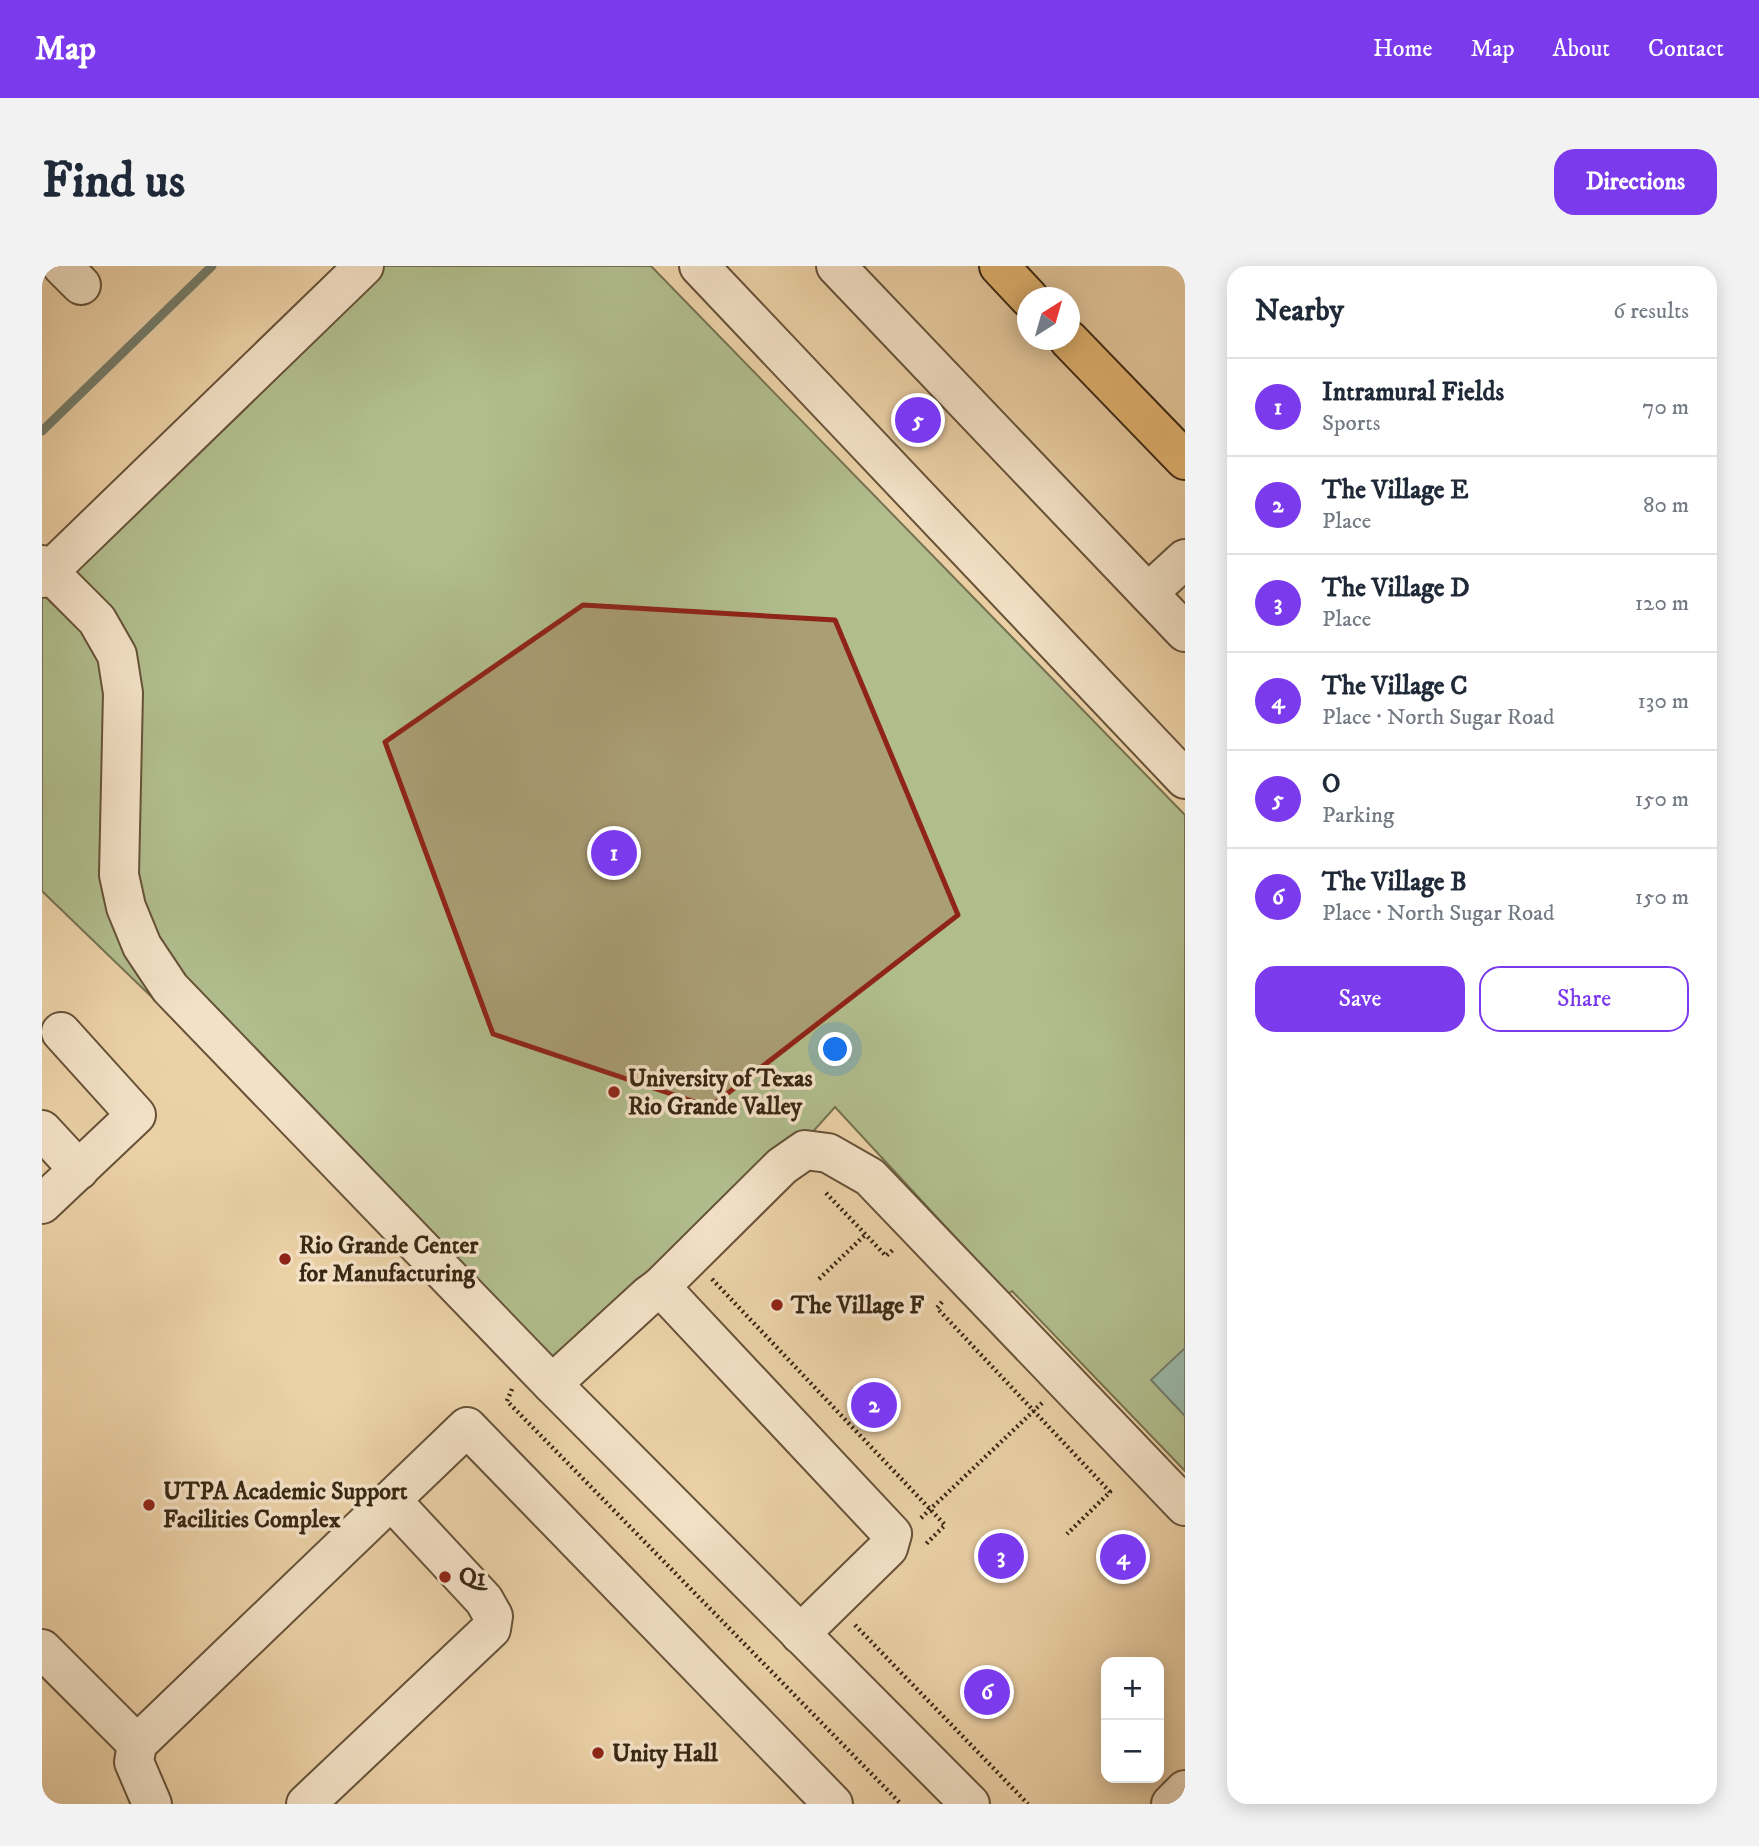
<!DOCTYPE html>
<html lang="en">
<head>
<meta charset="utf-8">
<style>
	body { margin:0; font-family:"IM FELL DW Pica",serif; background:#f2f2f3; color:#1f2937 }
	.controls { position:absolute; right:21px; bottom:21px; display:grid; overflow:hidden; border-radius:14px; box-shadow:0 4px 18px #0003 }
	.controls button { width:63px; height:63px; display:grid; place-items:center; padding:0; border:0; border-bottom:2px solid #e0e1e3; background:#fff; color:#1f2937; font:35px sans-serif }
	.compass { position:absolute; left:975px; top:21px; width:63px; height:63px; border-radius:50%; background:#fff; box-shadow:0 4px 18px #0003; rotate:37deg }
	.you { position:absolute; left:794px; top:784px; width:24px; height:24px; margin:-18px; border:5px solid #fff; border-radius:50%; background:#1a73e8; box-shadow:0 0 0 10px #1a73e833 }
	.badge { display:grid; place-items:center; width:46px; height:46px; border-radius:50%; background:#7c3aed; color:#fff; font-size:23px; font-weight:700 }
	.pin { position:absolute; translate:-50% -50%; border:4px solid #fff; box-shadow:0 2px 7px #0006 }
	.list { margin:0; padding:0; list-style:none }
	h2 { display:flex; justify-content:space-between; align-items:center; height:91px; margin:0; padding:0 28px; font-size:30px }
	h2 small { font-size:23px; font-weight:400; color:#747a83 }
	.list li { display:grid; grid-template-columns:46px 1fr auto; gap:21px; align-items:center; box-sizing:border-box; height:98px; padding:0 28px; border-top:2px solid #e0e1e3 }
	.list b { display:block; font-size:26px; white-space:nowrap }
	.list p { margin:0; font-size:23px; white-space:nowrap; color:#747a83 }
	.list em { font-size:23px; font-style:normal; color:#747a83 }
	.actions { display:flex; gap:14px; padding:21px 28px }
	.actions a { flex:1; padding:16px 0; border:2px solid #7c3aed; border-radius:21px; text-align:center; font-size:24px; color:#7c3aed }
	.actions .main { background:#7c3aed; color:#fff }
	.map { position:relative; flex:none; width:1143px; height:1538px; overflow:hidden; border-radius:21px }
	header { display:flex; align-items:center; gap:42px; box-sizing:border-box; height:98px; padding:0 35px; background:#7c3aed; color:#fff }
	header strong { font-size:33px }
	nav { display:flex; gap:38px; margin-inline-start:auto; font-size:24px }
	.intro { display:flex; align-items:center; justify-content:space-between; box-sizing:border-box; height:168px; padding:0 42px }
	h1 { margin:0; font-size:49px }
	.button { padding:18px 32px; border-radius:21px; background:#7c3aed; color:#fff; font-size:24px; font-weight:700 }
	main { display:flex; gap:42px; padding:0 42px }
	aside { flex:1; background:#fff; border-radius:21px; box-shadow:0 4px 18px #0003 }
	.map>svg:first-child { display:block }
	.green { fill:#b1bd8d; stroke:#757250; stroke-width:2 }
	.water { fill:#99b7a8; stroke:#737d6c; stroke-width:2 }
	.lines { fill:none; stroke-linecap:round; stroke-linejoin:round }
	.stream { stroke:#737d6c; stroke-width:9 }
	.minor-casing { stroke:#665238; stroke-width:42 }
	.major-casing { stroke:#392713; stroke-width:42 }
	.path { stroke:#392713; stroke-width:4.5; stroke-dasharray:2 3.5; stroke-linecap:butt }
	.minor { stroke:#f3e1c6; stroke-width:38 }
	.major { stroke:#e6b874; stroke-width:38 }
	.marked { fill:#8f2418; fill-opacity:0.2; stroke:#8f2418; stroke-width:5; stroke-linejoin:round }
	.poi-dot { fill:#8f2418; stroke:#f3e1c6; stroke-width:2.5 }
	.labels { text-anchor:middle; stroke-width:7; stroke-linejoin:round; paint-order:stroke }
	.poi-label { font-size:24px; font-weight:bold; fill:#392713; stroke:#f3e1c6; text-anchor:start }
</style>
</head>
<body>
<header>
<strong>Map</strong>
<nav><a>Home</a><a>Map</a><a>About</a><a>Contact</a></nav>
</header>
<div class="intro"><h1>Find us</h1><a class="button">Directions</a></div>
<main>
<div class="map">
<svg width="1143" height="1538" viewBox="0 0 1143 1538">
	<rect width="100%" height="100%" fill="#ecd1a7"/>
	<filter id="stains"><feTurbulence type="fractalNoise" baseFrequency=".00286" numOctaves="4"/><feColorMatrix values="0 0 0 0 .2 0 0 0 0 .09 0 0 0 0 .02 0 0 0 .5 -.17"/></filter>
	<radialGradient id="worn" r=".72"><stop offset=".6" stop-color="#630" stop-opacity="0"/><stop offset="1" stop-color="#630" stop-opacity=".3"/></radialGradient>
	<polygon class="green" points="322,0 609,0 1143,549 1143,1205 970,1025 966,1028 793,841 740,900 510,1118 0,625 0,312"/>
	<polygon class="water" points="1143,1082 1143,1150 1109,1114"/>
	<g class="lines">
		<polyline class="stream" points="0,165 170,0"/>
		<g class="minor-casing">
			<g id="minor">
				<polyline points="20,0 39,19"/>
				<polyline points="657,0 1143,513"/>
				<polyline points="794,0 1143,366"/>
				<polyline points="0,299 55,354 75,389 81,427 77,609 84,641 100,680 128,722 510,1118 928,1538"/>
				<polyline points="0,312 322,0"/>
				<polyline points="1106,327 1143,293"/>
				<polyline points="0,864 37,904"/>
				<polyline points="0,938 94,849 19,766"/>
				<polyline points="618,1021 740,900 763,884 786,887 828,911 1143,1240"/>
				<polyline points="510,1118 607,1029 618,1021 626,1029 850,1268 846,1282 758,1368"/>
				<polyline points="0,1383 95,1478"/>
				<polyline points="110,1538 92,1496 95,1478 425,1161 791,1538"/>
				<polyline points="264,1538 449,1363 451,1350 442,1334 349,1234"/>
				<polyline points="1129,1538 1143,1524"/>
			</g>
		</g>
		<g class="major-casing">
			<g id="major">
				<polyline points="957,0 987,32"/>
				<polyline points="1027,74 1143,194"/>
			</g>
		</g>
		<g class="path">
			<polyline points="784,927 844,990 853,982"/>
			<polyline points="670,1013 903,1259 882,1280"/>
			<polyline points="777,1013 823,969"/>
			<polyline points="900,1036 895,1042 1068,1226 1025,1268"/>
			<polyline points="470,1123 465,1135 859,1538"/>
			<polyline points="879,1252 1000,1137"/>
			<polyline points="813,1359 986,1538"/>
		</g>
		<use href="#minor" class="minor"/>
		<use href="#major" class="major"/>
	</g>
	<path class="marked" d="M541,339L793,354L916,649L668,841L451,768L343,476Z"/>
	<g class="poi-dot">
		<circle cx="572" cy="826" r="7"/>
		<circle cx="243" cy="993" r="7"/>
		<circle cx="735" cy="1039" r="7"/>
		<circle cx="107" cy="1239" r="7"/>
		<circle cx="403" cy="1311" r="7"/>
		<circle cx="556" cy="1487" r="7"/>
	</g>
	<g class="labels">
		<g class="poi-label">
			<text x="586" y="820">University of Texas<tspan x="586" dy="28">Rio Grande Valley</tspan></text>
			<text x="257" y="987">Rio Grande Center<tspan x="257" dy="28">for Manufacturing</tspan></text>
			<text x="749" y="1047">The Village F</text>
			<text x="121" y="1233">UTPA Academic Support<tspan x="121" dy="28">Facilities Complex</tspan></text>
			<text x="417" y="1319">Q1</text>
			<text x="570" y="1495">Unity Hall</text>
		</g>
	</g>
	<rect width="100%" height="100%" filter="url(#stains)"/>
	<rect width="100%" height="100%" fill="url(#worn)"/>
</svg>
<div class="controls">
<button>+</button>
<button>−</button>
</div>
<svg class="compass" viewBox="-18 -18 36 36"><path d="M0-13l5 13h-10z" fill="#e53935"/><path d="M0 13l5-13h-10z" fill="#747a83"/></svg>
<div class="you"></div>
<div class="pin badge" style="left:572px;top:587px">1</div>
<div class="pin badge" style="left:832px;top:1139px">2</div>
<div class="pin badge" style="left:959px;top:1290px">3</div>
<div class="pin badge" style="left:1081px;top:1291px">4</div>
<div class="pin badge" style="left:876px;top:154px">5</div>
<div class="pin badge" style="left:945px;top:1426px">6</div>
</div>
<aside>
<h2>Nearby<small>6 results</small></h2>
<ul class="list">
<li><span class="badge">1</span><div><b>Intramural Fields</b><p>Sports</p></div><em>70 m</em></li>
<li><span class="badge">2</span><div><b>The Village E</b><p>Place</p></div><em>80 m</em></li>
<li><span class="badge">3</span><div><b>The Village D</b><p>Place</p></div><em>120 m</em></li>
<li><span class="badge">4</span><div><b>The Village C</b><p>Place · North Sugar Road</p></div><em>130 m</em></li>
<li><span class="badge">5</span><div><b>O</b><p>Parking</p></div><em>150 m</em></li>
<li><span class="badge">6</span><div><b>The Village B</b><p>Place · North Sugar Road</p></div><em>150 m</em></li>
</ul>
<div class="actions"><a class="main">Save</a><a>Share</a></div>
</aside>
</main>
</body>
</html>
